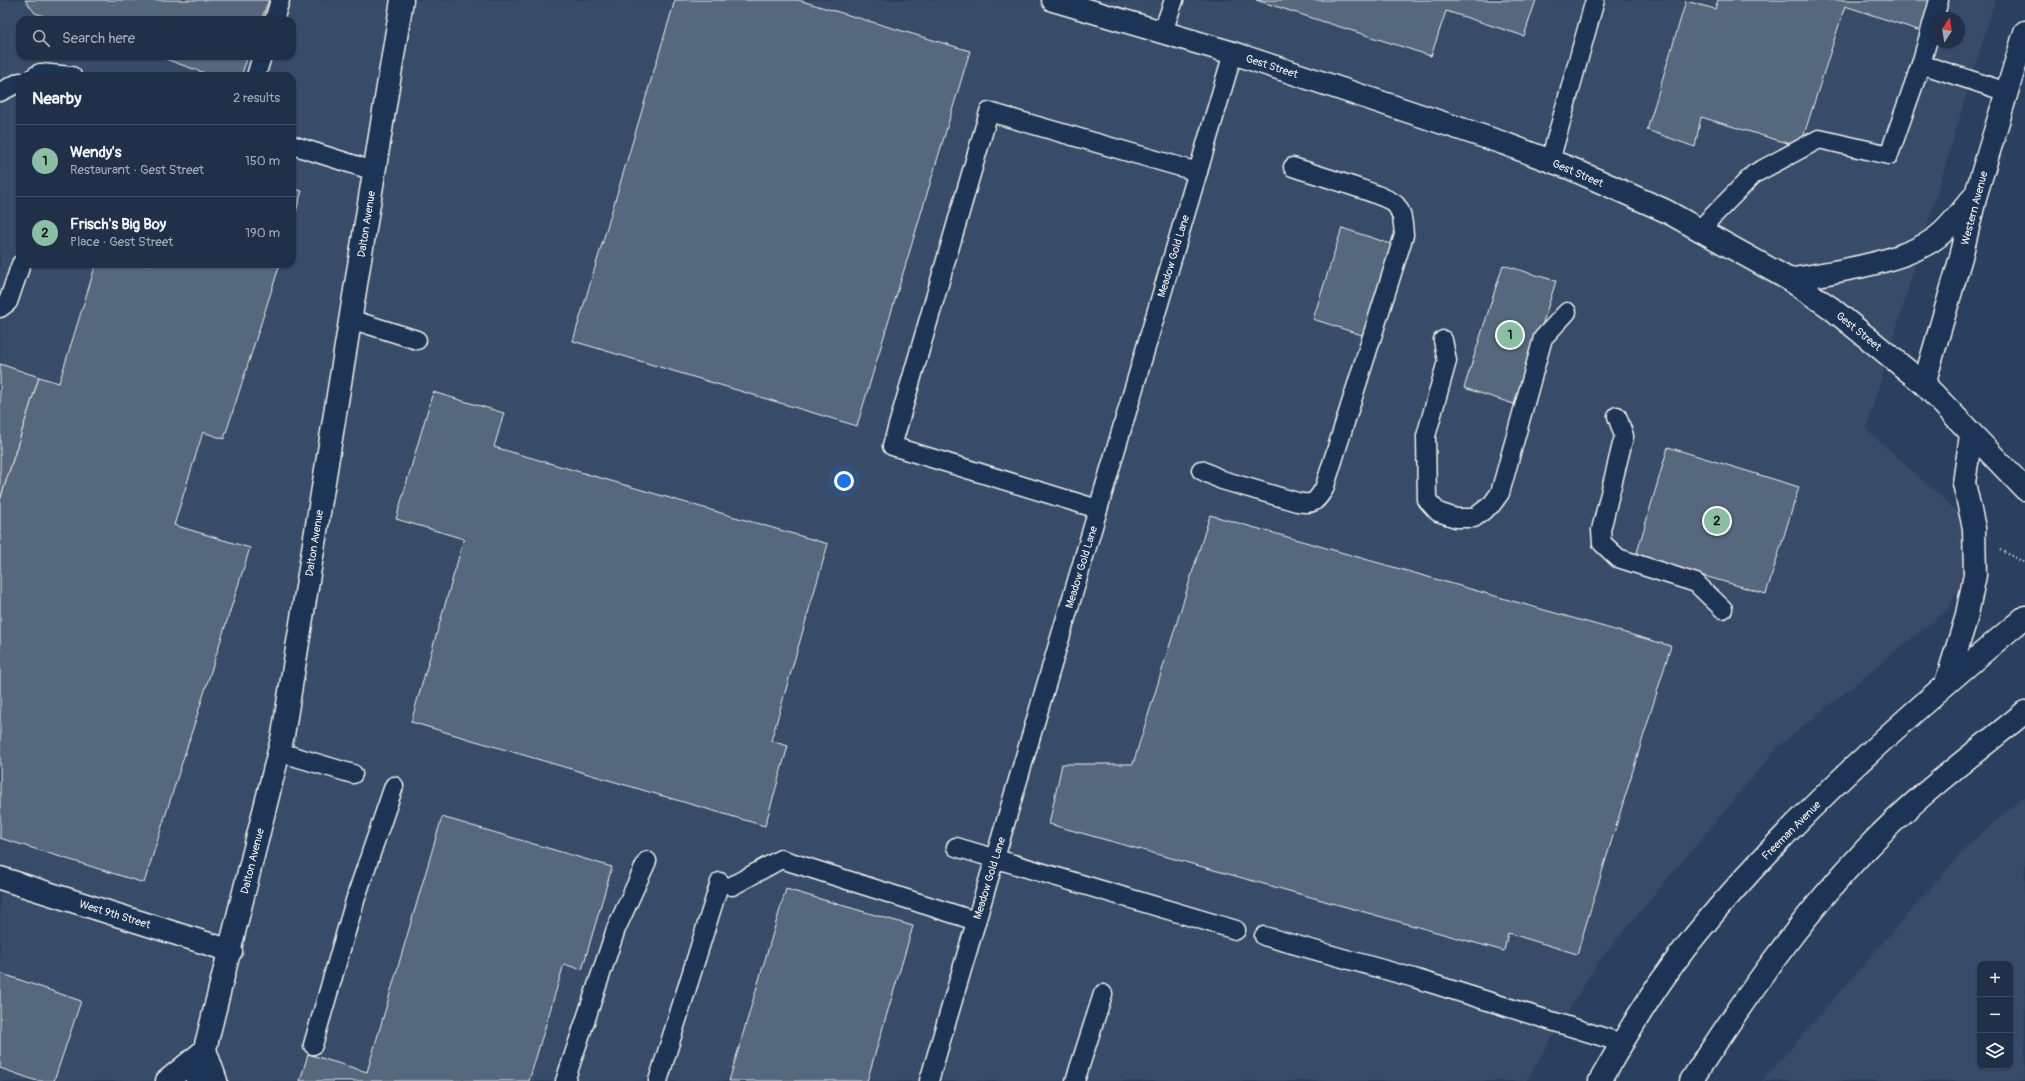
<!DOCTYPE html>
<html lang="en">
<head>
<meta charset="utf-8">
<style>
	body { margin:0; font-family:Pangolin,sans-serif; background:#28384f; color:#f1f3f6 }
	.controls { position:absolute; right:12px; bottom:12px; display:grid; overflow:hidden; border-radius:8px; box-shadow:0 1px 3px #0004 }
	.controls button { width:36px; height:36px; display:grid; place-items:center; padding:0; border:0; border-bottom:1px solid #3d4b60; background:#203048; color:#f1f3f6; font:20px sans-serif }
	.compass { position:absolute; left:1929px; top:12px; width:36px; height:36px; border-radius:50%; background:#203048; box-shadow:0 1px 3px #0004; rotate:12deg }
	.you { position:absolute; left:844px; top:481px; width:14px; height:14px; margin:-10px; border:3px solid #fff; border-radius:50%; background:#1a73e8; box-shadow:0 0 0 6px #1a73e833 }
	.badge { display:grid; place-items:center; width:26px; height:26px; border-radius:50%; background:#8abfa5; color:#111; font-size:13px; font-weight:700 }
	.pin { position:absolute; translate:-50% -50%; border:2px solid #fff; box-shadow:0 1px 4px #0006 }
	.list { margin:0; padding:0; list-style:none }
	h2 { display:flex; justify-content:space-between; align-items:center; height:52px; margin:0; padding:0 16px; font-size:17px }
	h2 small { font-size:13px; font-weight:400; color:#a2a9b4 }
	.list li { display:grid; grid-template-columns:26px 1fr auto; gap:12px; align-items:center; box-sizing:border-box; height:72px; padding:0 16px; border-top:1px solid #3d4b60 }
	.list b { display:block; font-size:15px; white-space:nowrap }
	.list p { margin:0; font-size:13px; white-space:nowrap; color:#a2a9b4 }
	.list em { font-size:13px; font-style:normal; color:#a2a9b4 }
	.icon { flex:none; width:22px; height:22px; fill:none; stroke:currentColor; stroke-width:2; stroke-linecap:round; stroke-linejoin:round }
	.map { position:relative; flex:none; width:2025px; height:1081px; overflow:hidden }
	.search { position:absolute; background:#203048; box-shadow:0 1px 3px #0004; left:16px; top:16px; width:280px; height:44px; display:flex; align-items:center; gap:10px; box-sizing:border-box; padding:0 14px; border-radius:12px; color:#a2a9b4; font-size:15px }
	.panel { position:absolute; background:#203048; box-shadow:0 1px 3px #0004; left:16px; top:72px; width:280px; height:196px; border-radius:12px }
	.map>svg:first-child { display:block }
	.built { fill:#374c69; fill-rule:evenodd }
	.building { fill:#56677d; stroke:#f4f1e8 }
	.lines { fill:none; stroke-linecap:round; stroke-linejoin:round }
	.lane-casing { stroke:#f4f1e8; stroke-width:21 }
	.street-casing { stroke:#f4f1e8; stroke-width:25 }
	.secondary-casing { stroke:#f4f1e8; stroke-width:25 }
	.primary-casing { stroke:#f4f1e8; stroke-width:25 }
	.path { stroke:#f4f1e8; stroke-width:2.5; stroke-dasharray:1 3; stroke-linecap:butt }
	.lane { stroke:#1d3557; stroke-width:18 }
	.street { stroke:#1d3557; stroke-width:22 }
	.secondary { stroke:#1d3557; stroke-width:22 }
	.primary { stroke:#1d3557; stroke-width:22 }
	.labels { text-anchor:middle; stroke-width:3.5; stroke-linejoin:round; paint-order:stroke }
	.street-label { font-size:11px; fill:#f4f1e8; stroke:#1d3557 }
</style>
</head>
<body>
<div class="map">
<svg width="2025" height="1081" viewBox="0 0 2025 1081">
	<rect width="100%" height="100%" fill="#2a4060"/>
	<filter id="ink" filterUnits="userSpaceOnUse"><feTurbulence type="fractalNoise" baseFrequency=".025" numOctaves="2"/><feDisplacementMap in="SourceGraphic" scale="8" xChannelSelector="R" yChannelSelector="G"/><feConvolveMatrix kernelMatrix="1 2 1 2 8 2 1 2 1" color-interpolation-filters="sRGB"/></filter>
	<g filter="url(#ink)">
		<g class="built">
			<path d="M0,0H1995L1866,429L1960,514L1970,568L1948,609L1779,746L1598,962L1526,1081H0ZM1935,18H1959V42H1935ZM20,20H292V56H20ZM20,76H292V264H20Z"/>
			<path d="M2025,796V1081H1762L1970,843ZM1980,964H2010V1066H1980Z"/>
		</g>
		<g class="building">
			<polygon points="25,0 269,0 261,20 55,20 35,13"/>
			<polygon points="675,0 798,0 970,51 857,426 573,341"/>
			<polygon points="1256,0 1536,0 1524,36 1446,11 1431,56"/>
			<polygon points="1718,0 1934,0 1924,32 1845,6 1800,147 1701,117 1695,147 1647,130 1686,1 1715,9"/>
			<polygon points="157,56 248,56 241,76 213,76"/>
			<polygon points="292,188 302,191 292,225"/>
			<polygon points="1342,228 1394,245 1365,336 1313,319"/>
			<polygon points="96,264 280,264 224,439 203,432 174,525 250,548 144,883 0,838 0,500 39,377 59,383"/>
			<polygon points="1503,265 1556,281 1517,405 1464,388"/>
			<polygon points="0,364 39,377 0,500"/>
			<polygon points="433,392 504,413 494,447 828,544 771,741 788,746 765,826 411,722 464,539 396,519"/>
			<polygon points="1668,447 1799,487 1766,594 1636,556"/>
			<polygon points="1210,515 1671,646 1577,954 1508,933 1504,951 1049,824 1062,764 1133,764"/>
			<polygon points="442,817 612,867 582,970 564,964 529,1081 300,1081 308,1054 367,1072"/>
			<polygon points="786,889 913,926 867,1081 729,1081"/>
			<polygon points="0,973 81,1001 54,1081 37,1081 0,1068"/>
		</g>
		<g class="lines">
			<g class="lane-casing">
				<g id="lane">
					<polyline points="274,20 280,0"/>
					<polyline points="1163,31 1174,0"/>
					<polyline points="1921,64 2007,92"/>
					<polyline points="35,76 40,73 72,76"/>
					<polyline points="256,76 262,56"/>
					<polyline points="0,92 20,82"/>
					<polyline points="292,145 374,171"/>
					<polyline points="1550,161 1595,0"/>
					<polyline points="1700,229 1754,174 1819,139 1889,155 1921,64 1939,0"/>
					<polyline points="0,308 8,302 21,264"/>
					<polyline points="350,319 417,340"/>
					<polyline points="1443,340 1447,361 1426,436 1427,500 1438,512 1456,518 1474,518 1492,504 1500,493 1543,338 1567,312"/>
					<polyline points="1617,416 1624,436 1601,530 1602,543 1618,558 1696,583 1723,609"/>
					<path d="M1201,470L1222,480L1297,502C1313,505 1315,503 1324,489L1404,235C1403,224 1403,214 1396,205C1388,195 1310,173 1293,167"/>
					<polyline points="1098,509 892,446 989,112 1198,172"/>
					<polyline points="279,752 353,774"/>
					<polyline points="956,847 1236,930"/>
					<polyline points="732,886 781,859 976,921"/>
					<polyline points="1264,936 1414,978 1622,1043"/>
					<polyline points="313,1045 357,894 394,786"/>
					<polyline points="565,1081 616,929 647,861"/>
					<polyline points="658,1081 720,882"/>
					<polyline points="929,1081 1233,53"/>
					<polyline points="1075,1081 1103,994"/>
				</g>
			</g>
			<g class="street-casing">
				<polyline id="street" points="0,878 231,951"/>
			</g>
			<g class="secondary-casing">
				<g id="secondary">
					<polyline points="1053,0 1233,53 1503,143 1572,169 1666,211 1790,280 1831,308 1924,384 2025,489"/>
					<path d="M1790,280C1833,271 1911,263 1943,232C1954,222 1963,209 1973,198"/>
					<polyline points="1924,384 1961,257 1976,194 2025,32"/>
					<polyline points="205,1050 216,1081"/>
					<polyline points="167,1081 205,1050"/>
					<polyline points="197,1081 283,735 402,0"/>
				</g>
			</g>
			<g class="primary-casing">
				<g id="primary">
					<polyline points="1946,683 1966,619 1975,575 1974,528 1964,483 1971,435"/>
					<path d="M1600,1081C1629,1030 1660,978 1698,932C1794,815 1909,714 2025,617"/>
					<path d="M1691,1081C1743,1000 1799,920 1865,850C1913,799 1971,756 2025,712"/>
				</g>
			</g>
			<polyline class="path" points="2001,550 2025,563"/>
			<use href="#lane" class="lane"/>
			<use href="#street" class="street"/>
			<use href="#secondary" class="secondary"/>
			<use href="#primary" class="primary"/>
		</g>
	</g>
	<g class="labels">
		<g class="street-label">
			<text transform="translate(1272 66) rotate(18)" y="4">Gest Street</text>
			<text transform="translate(1578 173) rotate(23)" y="4">Gest Street</text>
			<text transform="translate(1974 208) rotate(-75)" y="4">Western Avenue</text>
			<text transform="translate(366 224) rotate(-81)" y="4">Dalton Avenue</text>
			<text transform="translate(1173 256) rotate(-73)" y="4">Meadow Gold Lane</text>
			<text transform="translate(1859 331) rotate(39)" y="4">Gest Street</text>
			<text transform="translate(314 543) rotate(-81)" y="4">Dalton Avenue</text>
			<text transform="translate(1081 567) rotate(-73)" y="4">Meadow Gold Lane</text>
			<text transform="translate(1791 830) rotate(-45)" y="4">Freeman Avenue</text>
			<text transform="translate(252 861) rotate(-76)" y="4">Dalton Avenue</text>
			<text transform="translate(989 878) rotate(-73)" y="4">Meadow Gold Lane</text>
			<text transform="translate(115 914) rotate(17)" y="4">West 9th Street</text>
		</g>
	</g>
</svg>
<div class="controls">
<button>+</button>
<button>−</button>
<button><svg class="icon" aria-label="layers" viewBox="0 0 24 24"><path d="M12 4l9 5-9 5-9-5zM3 14l9 5 9-5"/></svg></button>
</div>
<svg class="compass" viewBox="-18 -18 36 36"><path d="M0-13l5 13h-10z" fill="#e53935"/><path d="M0 13l5-13h-10z" fill="#a2a9b4"/></svg>
<div class="you"></div>
<div class="pin badge" style="left:1510px;top:335px">1</div>
<div class="pin badge" style="left:1717px;top:521px">2</div>
<div class="search"><svg class="icon" aria-label="search" viewBox="0 0 24 24"><circle cx="10" cy="10" r="6"/><path d="M15 15l6 6"/></svg>Search here</div>
<section class="panel">
<h2>Nearby<small>2 results</small></h2>
<ul class="list">
<li><span class="badge">1</span><div><b>Wendy's</b><p>Restaurant · Gest Street</p></div><em>150 m</em></li>
<li><span class="badge">2</span><div><b>Frisch's Big Boy</b><p>Place · Gest Street</p></div><em>190 m</em></li>
</ul>
</section>
</div>
</body>
</html>
